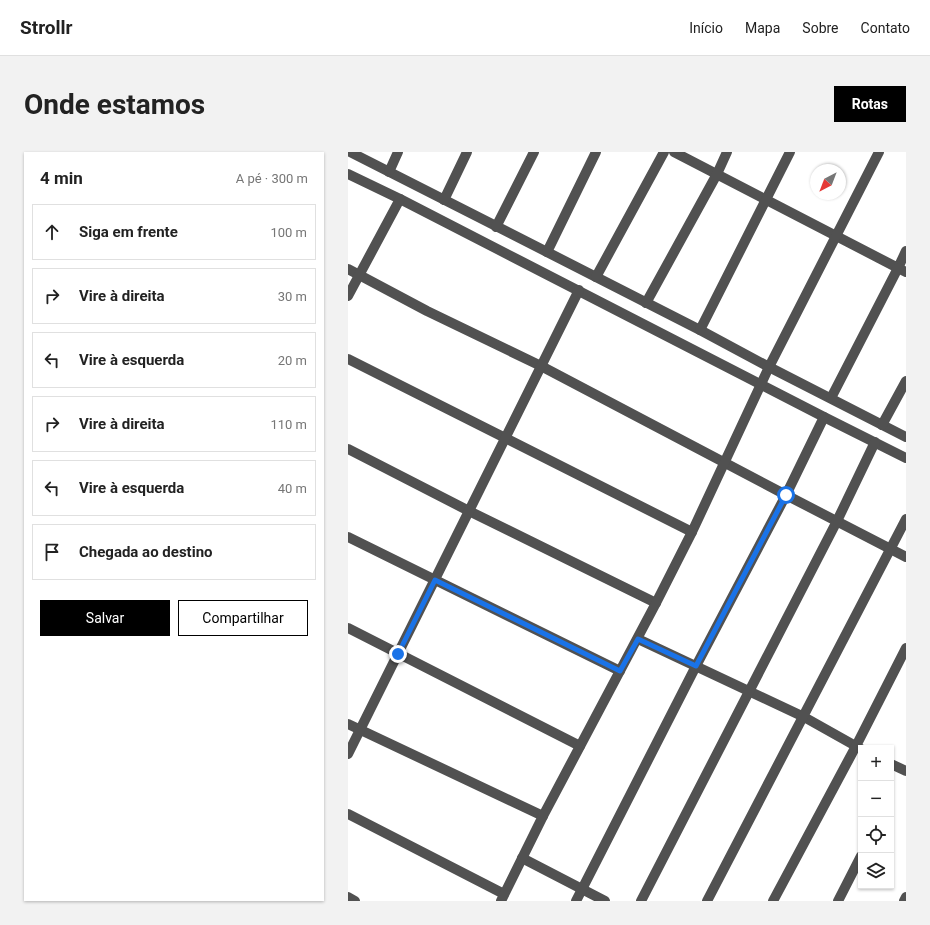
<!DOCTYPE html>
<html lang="pt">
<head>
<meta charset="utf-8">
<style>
	body { margin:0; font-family:Roboto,sans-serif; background:#f2f2f2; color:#222 }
	.controls { position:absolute; right:12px; bottom:12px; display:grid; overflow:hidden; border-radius:0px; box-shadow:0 1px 3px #0004 }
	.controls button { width:36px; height:36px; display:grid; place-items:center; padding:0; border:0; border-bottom:1px solid #e0e0e0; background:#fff; color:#222; font:20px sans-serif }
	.compass { position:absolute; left:462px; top:12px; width:36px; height:36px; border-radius:50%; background:#fff; box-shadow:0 1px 3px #0004; rotate:222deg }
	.stop { position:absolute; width:12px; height:12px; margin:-9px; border:3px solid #1a73e8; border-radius:50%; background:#fff }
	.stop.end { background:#1a73e8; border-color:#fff; box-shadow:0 1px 4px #0008 }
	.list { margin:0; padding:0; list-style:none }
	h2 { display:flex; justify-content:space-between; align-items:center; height:52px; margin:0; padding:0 16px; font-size:17px }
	h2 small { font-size:13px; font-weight:400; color:#767676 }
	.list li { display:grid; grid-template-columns:26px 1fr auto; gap:12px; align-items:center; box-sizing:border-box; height:56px; margin:0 8px 8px; padding:0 8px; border:1px solid #e0e0e0; border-radius:0px }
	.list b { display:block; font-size:15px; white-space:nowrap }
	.list em { font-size:13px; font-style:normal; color:#767676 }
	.actions { display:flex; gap:8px; padding:12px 16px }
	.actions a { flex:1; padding:9px 0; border:1px solid #000; border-radius:0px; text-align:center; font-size:14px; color:#000 }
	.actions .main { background:#000; color:#fff }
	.icon { flex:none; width:22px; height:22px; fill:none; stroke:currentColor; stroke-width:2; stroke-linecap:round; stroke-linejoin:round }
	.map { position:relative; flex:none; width:558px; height:749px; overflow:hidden; border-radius:0px }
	header { display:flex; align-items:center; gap:24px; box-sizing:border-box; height:56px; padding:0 20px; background:#fff; border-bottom:1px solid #e0e0e0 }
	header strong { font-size:19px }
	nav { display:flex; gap:22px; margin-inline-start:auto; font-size:14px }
	.intro { display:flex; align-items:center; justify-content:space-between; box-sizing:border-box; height:96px; padding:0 24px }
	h1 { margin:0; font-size:28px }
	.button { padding:10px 18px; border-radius:0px; background:#000; color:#fff; font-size:14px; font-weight:700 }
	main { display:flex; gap:24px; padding:0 24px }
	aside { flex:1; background:#fff; border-radius:0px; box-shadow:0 1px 3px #0004 }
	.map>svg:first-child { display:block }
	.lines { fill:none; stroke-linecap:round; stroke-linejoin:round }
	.minor { stroke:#515151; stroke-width:10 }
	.route { stroke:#1a73e8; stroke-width:5 }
</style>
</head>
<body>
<header>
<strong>Strollr</strong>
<nav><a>Início</a><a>Mapa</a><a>Sobre</a><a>Contato</a></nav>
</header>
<div class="intro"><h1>Onde estamos</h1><a class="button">Rotas</a></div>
<main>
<aside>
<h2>4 min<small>A pé · 300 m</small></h2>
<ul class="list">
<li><svg class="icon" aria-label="ahead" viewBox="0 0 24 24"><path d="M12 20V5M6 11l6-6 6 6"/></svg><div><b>Siga em frente</b></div><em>100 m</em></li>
<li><svg class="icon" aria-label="right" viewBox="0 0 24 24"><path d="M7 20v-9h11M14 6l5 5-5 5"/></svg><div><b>Vire à direita</b></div><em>30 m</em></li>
<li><svg class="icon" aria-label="left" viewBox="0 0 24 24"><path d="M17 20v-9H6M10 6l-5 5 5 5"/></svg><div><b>Vire à esquerda</b></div><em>20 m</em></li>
<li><svg class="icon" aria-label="right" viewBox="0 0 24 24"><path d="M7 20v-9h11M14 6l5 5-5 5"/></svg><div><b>Vire à direita</b></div><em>110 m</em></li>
<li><svg class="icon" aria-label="left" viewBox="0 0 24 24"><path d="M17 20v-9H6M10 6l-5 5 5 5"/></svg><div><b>Vire à esquerda</b></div><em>40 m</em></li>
<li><svg class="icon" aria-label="arrive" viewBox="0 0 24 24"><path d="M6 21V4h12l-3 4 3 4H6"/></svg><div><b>Chegada ao destino</b></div></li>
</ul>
<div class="actions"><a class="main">Salvar</a><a>Compartilhar</a></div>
</aside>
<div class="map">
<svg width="558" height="749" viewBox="0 0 558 749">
	<rect width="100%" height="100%" fill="#fff"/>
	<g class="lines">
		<g class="minor">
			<polyline points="2,0 199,100 352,178 421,215 558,285"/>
			<polyline points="326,0 550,116 558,99"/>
			<polyline points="41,20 50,0"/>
			<polyline points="0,22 52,47 476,265 558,306"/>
			<polyline points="96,48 119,0"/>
			<polyline points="148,75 186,0"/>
			<polyline points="199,100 248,0"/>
			<polyline points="0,117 79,159 193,214 438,343 558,405"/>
			<polyline points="248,125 316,0"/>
			<polyline points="0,144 52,47"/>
			<polyline points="298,151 369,22 379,0"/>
			<polyline points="352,178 442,0"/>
			<polyline points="0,207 344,380"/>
			<polyline points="483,246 550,116 558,120"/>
			<polyline points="534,273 558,229"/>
			<polyline points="0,297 121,359 308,451"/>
			<polyline points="0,385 272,519"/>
			<polyline points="0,476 232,594"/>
			<polyline points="290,487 456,565 513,597"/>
			<polyline points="0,572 195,664"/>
			<polyline points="0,602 231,138"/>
			<polyline points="543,612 558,619"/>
			<polyline points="0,662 156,742"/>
			<polyline points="174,706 257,749"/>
			<polyline points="0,745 7,749"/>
			<polyline points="153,749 195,664 308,451 344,380 421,215 531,0"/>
			<polyline points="228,749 348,514 438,343 476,265"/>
			<polyline points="293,749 489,369 527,290"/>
			<polyline points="359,749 558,367"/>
			<polyline points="425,749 508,594 558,496"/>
			<polyline points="490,749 513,704"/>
			<polyline points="556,749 558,745"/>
		</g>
	</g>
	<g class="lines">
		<polyline class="route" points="50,502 87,428 272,519 290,487 348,514 438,343"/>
	</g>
</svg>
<div class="controls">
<button>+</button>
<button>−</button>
<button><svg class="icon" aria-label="locate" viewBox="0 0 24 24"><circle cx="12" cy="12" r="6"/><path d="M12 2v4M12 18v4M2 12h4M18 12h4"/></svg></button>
<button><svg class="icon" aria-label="layers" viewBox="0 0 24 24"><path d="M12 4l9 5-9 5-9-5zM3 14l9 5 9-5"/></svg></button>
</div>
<svg class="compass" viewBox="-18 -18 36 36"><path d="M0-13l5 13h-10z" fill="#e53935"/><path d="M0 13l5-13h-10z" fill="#767676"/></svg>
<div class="stop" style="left:438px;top:343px"></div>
<div class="stop end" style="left:50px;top:502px"></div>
</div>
</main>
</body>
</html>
